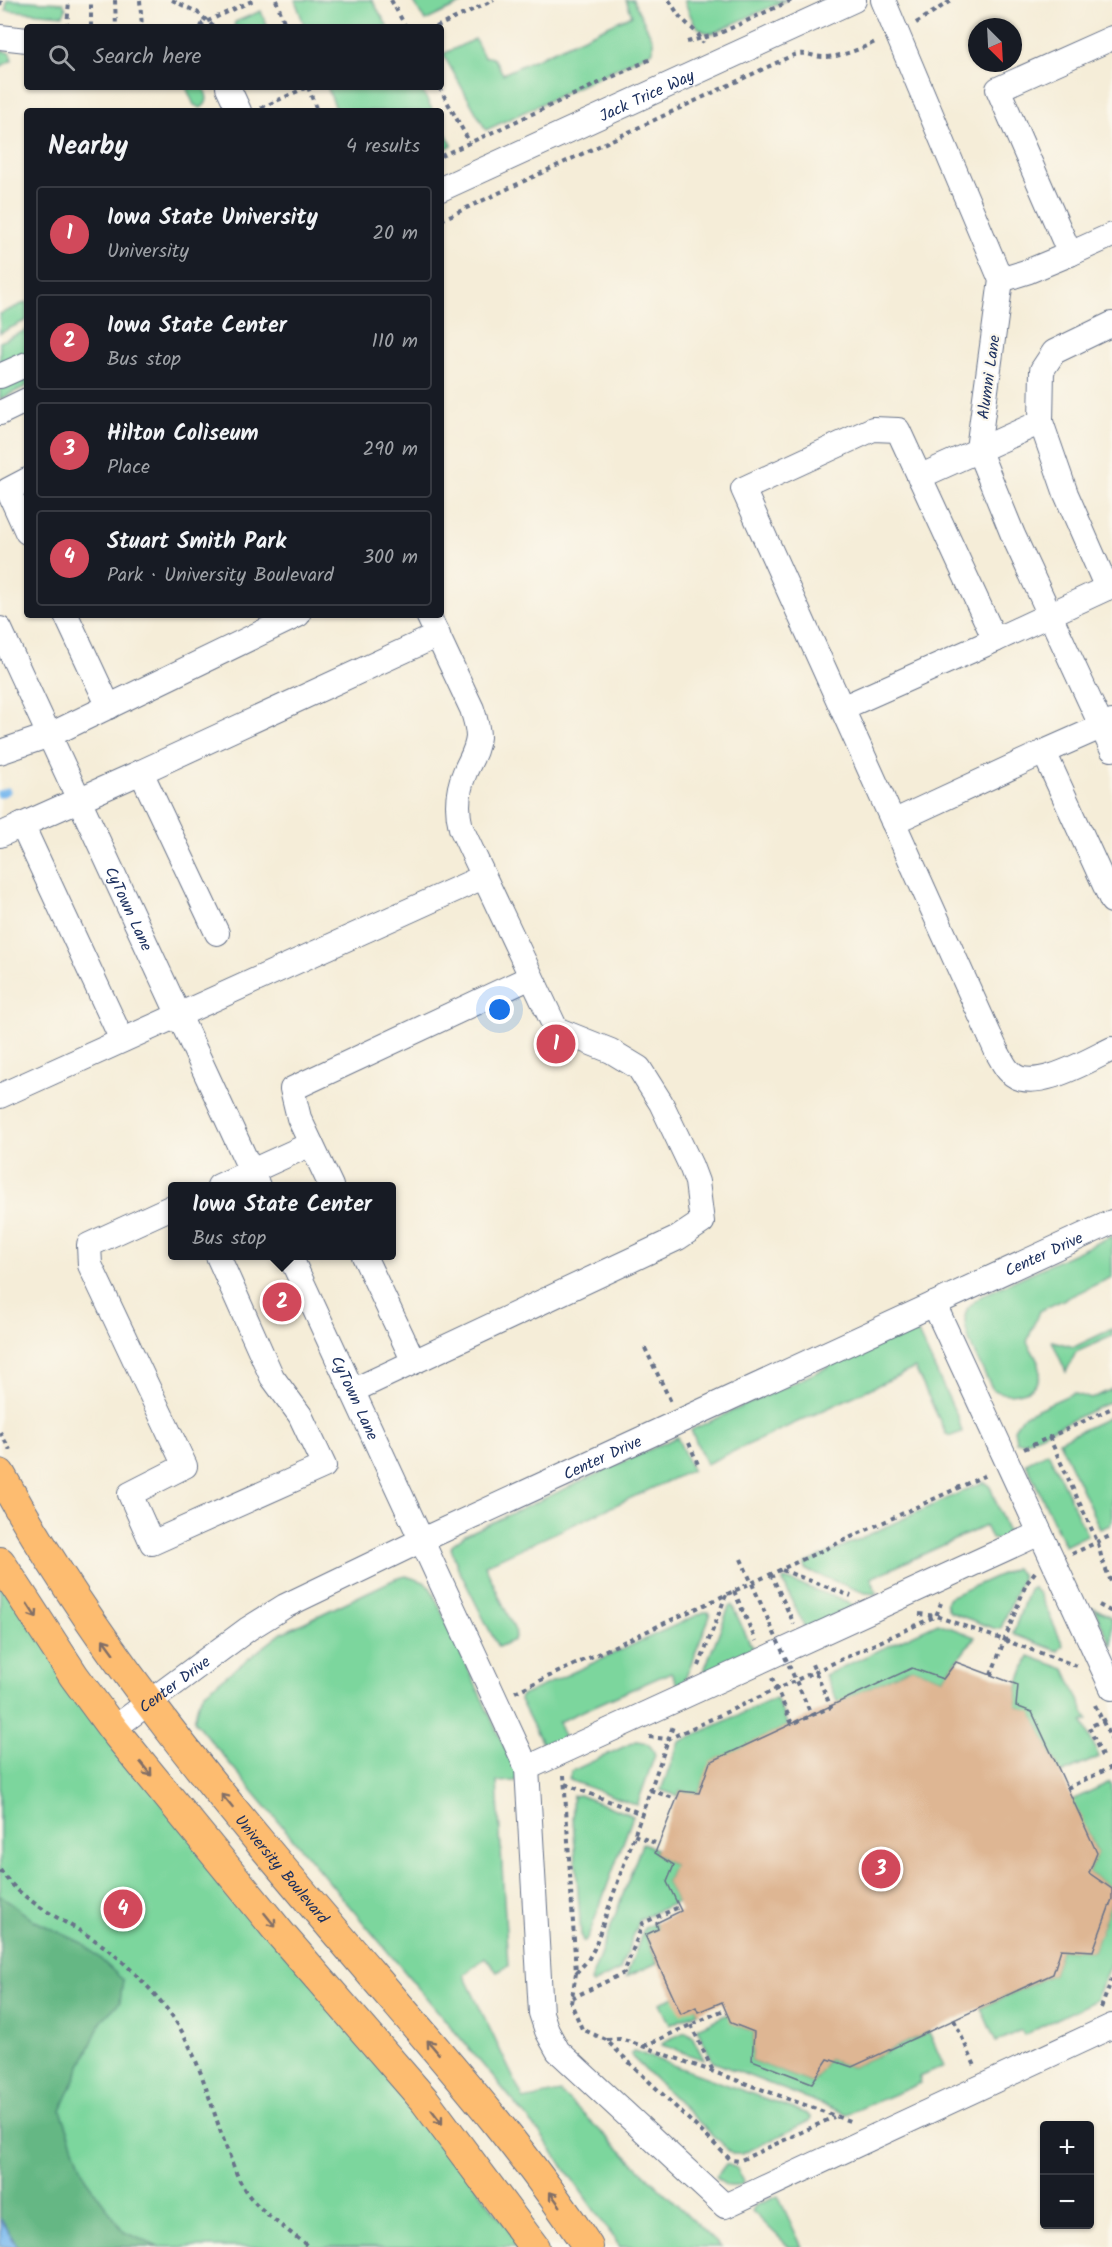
<!DOCTYPE html>
<html lang="en">
<head>
<meta charset="utf-8">
<style>
	body { margin:0; font-family:Kalam,sans-serif; background:#242831; color:#f1f3f6 }
	.controls { position:absolute; right:18px; bottom:18px; display:grid; overflow:hidden; border-radius:6px; box-shadow:0 2px 4px #0004 }
	.controls button { width:54px; height:54px; display:grid; place-items:center; padding:0; border:0; border-bottom:2px solid #363941; background:#171b24; color:#f1f3f6; font:30px sans-serif }
	.compass { position:absolute; left:968px; top:18px; width:54px; height:54px; border-radius:50%; background:#171b24; box-shadow:0 2px 4px #0004; rotate:156deg }
	.you { position:absolute; left:500px; top:1010px; width:21px; height:21px; margin:-15px; border:4px solid #fff; border-radius:50%; background:#1a73e8; box-shadow:0 0 0 9px #1a73e833 }
	.badge { display:grid; place-items:center; width:39px; height:39px; border-radius:50%; background:#d1495b; color:#fff; font-size:20px; font-weight:700 }
	.pin { position:absolute; translate:-50% -50%; border:3px solid #fff; box-shadow:0 2px 6px #0006 }
	.popup { position:absolute; left:168px; top:1182px; width:228px; height:78px; box-sizing:border-box; display:grid; place-content:center; border-radius:6px; background:#171b24; filter:drop-shadow(0 2px 4px #0005); font-size:20px; white-space:nowrap; color:#9ea1a6 }
	.popup b { font-size:22px; color:#f1f3f6 }
	.popup::after { content:''; position:absolute; left:50%; top:100%; margin-left:-12px; border:12px solid transparent; border-top-color:#171b24 }
	.list { margin:0; padding:0; list-style:none }
	h2 { display:flex; justify-content:space-between; align-items:center; height:78px; margin:0; padding:0 24px; font-size:26px }
	h2 small { font-size:20px; font-weight:400; color:#9ea1a6 }
	.list li { display:grid; grid-template-columns:39px 1fr auto; gap:18px; align-items:center; box-sizing:border-box; height:96px; margin:0 12px 12px; padding:0 12px; border:2px solid #363941; border-radius:6px }
	.list b { display:block; font-size:22px; white-space:nowrap }
	.list p { margin:0; font-size:20px; white-space:nowrap; color:#9ea1a6 }
	.list em { font-size:20px; font-style:normal; color:#9ea1a6 }
	.icon { flex:none; width:33px; height:33px; fill:none; stroke:currentColor; stroke-width:2; stroke-linecap:round; stroke-linejoin:round }
	.map { position:relative; flex:none; width:1112px; height:2247px; overflow:hidden }
	.search { position:absolute; background:#171b24; box-shadow:0 2px 4px #0004; left:24px; top:24px; width:420px; height:66px; display:flex; align-items:center; gap:15px; box-sizing:border-box; padding:0 21px; border-radius:6px; color:#9ea1a6; font-size:22px }
	.panel { position:absolute; background:#171b24; box-shadow:0 2px 4px #0004; left:24px; top:108px; width:420px; height:510px; border-radius:6px }
	.map>svg:first-child { display:block }
	.green { fill:#7cd69d; stroke:#4c827e; stroke-width:1.5 }
	.forest { fill:#65b784; stroke:#407371; stroke-width:1.5 }
	.water { fill:#7abaee; stroke:#4a74a6; stroke-width:1.5 }
	.lines { fill:none; stroke-linecap:round; stroke-linejoin:round }
	.stream { stroke:#7abaee; stroke-width:7 }
	.building { fill:#deb693 }
	.minor-casing { stroke:#677289; stroke-width:26 }
	.major-casing { stroke:#677289; stroke-width:32 }
	.path { stroke:#677289; stroke-width:4; stroke-dasharray:4.5 4.5; stroke-linecap:butt }
	.minor { stroke:#fff; stroke-width:24 }
	.major { stroke:#fdbc6f; stroke-width:30 }
	.path-bridge { stroke:#677289; stroke-width:4; stroke-dasharray:4.5 4.5; stroke-linecap:butt }
	.oneway { stroke:#816e66 }
	.labels { text-anchor:middle; stroke-width:4.5; stroke-linejoin:round; paint-order:stroke }
	.street-label { font-size:16px; fill:#1b2f5e; stroke:#fbf7ec }
</style>
</head>
<body>
<div class="map">
<svg width="1112" height="2247" viewBox="0 0 1112 2247">
	<rect width="100%" height="100%" fill="#fbf7ec"/>
	<filter id="ink" filterUnits="userSpaceOnUse"><feTurbulence type="fractalNoise" baseFrequency=".0167" numOctaves="2"/><feDisplacementMap in="SourceGraphic" scale="12" xChannelSelector="R" yChannelSelector="G"/><feConvolveMatrix kernelMatrix="1 2 1 2 8 2 1 2 1" color-interpolation-filters="sRGB"/></filter>
	<filter id="wash" filterUnits="userSpaceOnUse"><feTurbulence type="fractalNoise" baseFrequency=".008" numOctaves="4" result="noise"/><feDisplacementMap in="SourceGraphic" scale="24" xChannelSelector="R" yChannelSelector="G"/><feGaussianBlur stdDeviation="1.35" result="paint"/><feColorMatrix in="noise" values="0 0 0 0 0 0 0 0 0 0 0 0 0 0 0 0 0 1.4 0 .05"/><feComposite in="paint" operator="in"/></filter>
	<g filter="url(#wash)">
		<rect width="100%" height="100%" fill="#f5edd8"/>
		<g class="green">
			<polygon points="7,0 63,3 66,9 63,15 6,10"/>
			<polygon points="295,0 372,0 388,27 305,27"/>
			<polygon points="413,0 469,0 425,21"/>
			<path d="M626,0H633L653,40V51L486,130L443,54L475,39L484,57C496,55 497,65 503,74L632,15Z"/>
			<path d="M684,0H786L713,33C695,34 690,14 684,0Z"/>
			<polygon points="261,11 267,27 234,27 235,22"/>
			<polygon points="0,50 10,53 12,60 0,67"/>
			<path d="M186,87H203C207,95 210,102 201,108L194,105Z"/>
			<polygon points="332,87 420,87 433,111 337,111 328,89"/>
			<polygon points="441,125 452,145 441,151"/>
			<polygon points="27,302 27,320 0,333 0,314"/>
			<polygon points="27,330 27,353 0,364 0,342"/>
			<polygon points="27,376 27,386 0,399 0,388"/>
			<path d="M1112,1236V1277L1039,1311L1027,1342C1031,1350 1039,1360 1040,1369C1043,1393 1006,1400 992,1388C983,1369 956,1326 968,1308C971,1303 978,1299 983,1295Z"/>
			<polygon points="1112,1329 1112,1336 1076,1352 1066,1372 1052,1341 1074,1347"/>
			<polygon points="911,1332 918,1333 958,1418 962,1432 951,1436 946,1434 915,1368 706,1464 691,1430 893,1337"/>
			<polygon points="1112,1389 1112,1401 1025,1442 1016,1442 1014,1429 1022,1417 1029,1413 1073,1393 1091,1399"/>
			<polygon points="1112,1416 1112,1519 1110,1525 1100,1529 1059,1441"/>
			<polygon points="677,1437 692,1470 485,1565 516,1633 514,1640 498,1647 458,1568 451,1548 453,1544 465,1535"/>
			<polygon points="1048,1452 1087,1535 1065,1546 1026,1463"/>
			<polygon points="983,1482 988,1484 991,1489 1008,1533 1000,1540 991,1538 985,1526 871,1578 877,1594 865,1593 806,1570 805,1564"/>
			<path d="M1015,1568L1021,1574L1022,1578L1001,1628L996,1629L950,1612C946,1607 945,1602 949,1597Z"/>
			<polygon points="406,1576 424,1582 431,1589 517,1774 516,1781 497,1782 508,1966 497,1972 485,1957 464,1975 524,2100 560,2092 721,2247 620,2247 540,2133 194,1721 198,1703 205,1692 282,1633 395,1579"/>
			<polygon points="785,1579 848,1602 854,1606 805,1628 784,1584 783,1580"/>
			<polygon points="0,1585 425,2119 522,2247 18,2247 0,2219"/>
			<polygon points="1032,1587 1039,1593 1063,1645 1058,1651 1018,1636 1013,1633 1029,1589"/>
			<polygon points="732,1605 754,1652 704,1675 705,1668 729,1607"/>
			<polygon points="1094,1608 1110,1616 1112,1620 1112,1647"/>
			<polygon points="704,1612 708,1612 710,1616 683,1684 678,1686 671,1672 558,1722 564,1737 561,1741 544,1747 520,1700 521,1696"/>
			<polygon points="938,1623 975,1637 943,1679 912,1668 838,1703 825,1675"/>
			<polygon points="1029,1656 1065,1669 1088,1720 1083,1722 1099,1757 1061,1774 1032,1713 1016,1706 1018,1685"/>
			<polygon points="776,1698 788,1726 711,1762 699,1793 680,1791 678,1796 661,1790 679,1742"/>
			<path d="M636,1741C646,1741 652,1745 655,1755L637,1805L572,1781L569,1778L572,1771Z"/>
			<polygon points="1110,1782 1112,1786 1112,1889 1089,1873 1097,1852 1072,1800"/>
			<polygon points="579,1795 633,1816 589,1935 585,1941 583,1941 581,1936 572,1802 573,1796"/>
			<polygon points="642,1844 656,1849 655,1853 674,1865 667,1882 677,1902 640,1919 620,1970 592,1984 590,1982"/>
			<polygon points="1112,1899 1112,1959 1096,2000 1024,2035 1021,2030 996,2042 981,2008 1053,1974 1061,1949 1093,1951"/>
			<polygon points="656,1923 658,1929 645,1935 657,1963 626,1977 644,1928"/>
			<polygon points="674,1997 696,2007 698,2012 670,2025 660,2003"/>
			<polygon points="728,2014 732,2023 754,2032 752,2060 812,2083 828,2059 852,2067 929,2032 944,2066 919,2077 921,2083 847,2114 713,2062 697,2028"/>
			<polygon points="685,2032 692,2036 704,2060 662,2045 663,2042"/>
			<polygon points="634,2051 807,2114 811,2118 810,2121 742,2154 732,2154 632,2057 631,2054"/>
			<path d="M726,2164L737,2168L744,2182L742,2185C730,2188 724,2186 716,2177Z"/>
			<polygon points="778,2196 802,2247 789,2247 752,2211 755,2206"/>
		</g>
		<polygon class="forest" points="0,1895 33,1920 84,1944 123,1980 120,2002 102,2020 61,2110 85,2178 124,2232 158,2247 18,2247 0,2219"/>
		<polygon class="water" points="0,2219 18,2247 0,2247"/>
		<g class="lines">
			<polyline class="stream" points="0,794 7,791"/>
		</g>
		<g id="blocks">
			<polygon class="building" points="956,1662 1018,1685 1016,1706 1032,1712 1061,1774 1097,1853 1089,1873 1112,1889 1112,1899 1093,1951 1061,1949 1053,1974 852,2067 828,2059 812,2083 752,2060 754,2032 731,2023 722,2002 698,2012 696,2007 681,2014 645,1935 658,1929 656,1923 681,1911 667,1882 674,1865 655,1853 680,1791 699,1793 710,1762 912,1668 943,1679"/>
		</g>
	</g>
	<g filter="url(#ink)">
		<use href="#blocks" fill-opacity="0" stroke="#677289" stroke-width="1.5"/>
		<g class="lines">
			<g class="minor-casing">
				<g id="minor">
					<polyline points="883,0 1001,280 978,449 1013,535 1112,749"/>
					<polyline points="0,37 27,40"/>
					<polyline points="1112,38 998,89 1070,254 1112,235"/>
					<polyline points="228,87 239,111"/>
					<path id="s1" d="M441,189L854,0"/>
					<polyline points="1001,280 1029,271 1070,254"/>
					<polyline points="1112,324 1054,352 1042,370 1041,422 1066,494 1107,588 1112,586"/>
					<polyline points="0,376 27,364"/>
					<polyline points="0,413 27,400"/>
					<polyline points="919,477 1041,422"/>
					<polyline points="27,480 8,490 27,532"/>
					<polyline points="66,615 109,707"/>
					<path id="s2" d="M0,629L258,1186"/>
					<polyline points="995,640 1107,588"/>
					<path d="M842,708L995,640L898,430L873,429L743,489L997,1052C1001,1058 1004,1067 1010,1072C1031,1095 1089,1060 1112,1049"/>
					<polyline points="1112,722 1044,752 1112,901"/>
					<polyline points="0,752 50,735 298,615"/>
					<polyline points="141,772 438,635"/>
					<polyline points="893,822 1044,752"/>
					<polyline points="0,835 22,825"/>
					<polyline points="122,1040 22,825 141,772 217,933"/>
					<polyline points="0,1096 483,877"/>
					<polyline points="219,1186 311,1144"/>
					<polyline points="331,1186 299,1118 292,1089 531,977"/>
					<polyline points="172,1207 89,1245 90,1265 185,1466 130,1494 152,1543 324,1466 300,1415 272,1377 218,1256"/>
					<path id="s3" d="M290,1256L527,1768L541,2013L547,2031L558,2051L725,2206L1112,2026"/>
					<polyline points="364,1256 414,1362"/>
					<polyline points="934,1304 1112,1688"/>
					<path d="M352,1391L678,1238L702,1222L697,1182L691,1166L661,1103L639,1068L611,1051L556,1029L461,828C456,809 457,791 465,772C470,760 477,751 478,737C478,727 475,718 472,709L428,615"/>
					<path id="s4" d="M113,1729L248,1629L285,1606L422,1540L1112,1222"/>
					<polyline points="527,1768 1040,1533"/>
				</g>
			</g>
			<g class="major-casing">
				<g id="major">
					<path id="s5" d="M0,1474C99,1656 235,1814 369,1971C445,2060 524,2149 588,2247"/>
					<polyline points="0,1562 74,1676 113,1729 283,1937 425,2101 534,2247"/>
				</g>
			</g>
			<g class="path">
				<polyline points="115,0 116,27"/>
				<polyline points="140,0 142,27"/>
				<polyline points="172,0 197,12 214,27"/>
				<polyline points="276,0 286,27"/>
				<polyline points="391,0 406,27"/>
				<polyline points="669,0 680,17 698,34 703,43"/>
				<polyline points="0,5 1,0"/>
				<polyline points="916,23 952,0"/>
				<polyline points="67,27 69,0"/>
				<polyline points="91,27 91,0"/>
				<polyline points="201,27 203,23 208,21 254,0"/>
				<polyline points="436,27 494,0"/>
				<polyline points="687,42 718,34 792,0"/>
				<polyline points="308,87 317,111"/>
				<polyline points="439,87 470,143"/>
				<polyline points="261,108 307,87"/>
				<polyline points="441,156 651,59"/>
				<path d="M441,220L791,56C807,50 812,58 827,57C844,56 863,48 877,41"/>
				<polyline points="645,1348 671,1402"/>
				<polyline points="0,1432 10,1450"/>
				<polyline points="1049,1437 1098,1543 1102,1560 1112,1584"/>
				<polyline points="689,1443 699,1467"/>
				<polyline points="1024,1449 1112,1408"/>
				<polyline points="1072,1554 1112,1535"/>
				<polyline points="741,1559 770,1624"/>
				<polyline points="782,1570 851,1596"/>
				<polyline points="771,1574 794,1624"/>
				<polyline points="734,1591 756,1641"/>
				<polyline points="1099,1605 1112,1612"/>
				<polyline points="919,1614 936,1616 1077,1666"/>
				<polyline points="699,1666 726,1595"/>
				<polyline points="991,1675 1026,1584 1035,1572"/>
				<polyline points="772,1678 792,1724 831,1707 811,1662"/>
				<polyline points="515,1692 988,1474"/>
				<polyline points="1095,1705 1112,1741"/>
				<polyline points="649,1737 668,1739 936,1616 941,1603"/>
				<polyline points="1102,1756 1089,1727 1108,1718"/>
				<polyline points="564,1775 576,1973 571,2003 582,2029 606,2040 731,2160 739,2161 834,2117"/>
				<polyline points="565,1784 642,1814"/>
				<polyline points="1067,1788 1112,1767"/>
				<polyline points="650,1790 676,1799"/>
				<polyline points="634,1835 658,1844"/>
				<path d="M0,1870C24,1905 68,1921 102,1945C122,1958 162,2000 175,2020C201,2060 211,2108 228,2152C234,2167 239,2184 250,2197C266,2216 289,2231 309,2247"/>
				<polyline points="576,1973 588,1960 594,1949 673,1726"/>
				<polyline points="572,1998 624,1973 643,1923 679,1907"/>
				<polyline points="1101,2008 1112,1979"/>
				<polyline points="954,2020 975,2066"/>
				<polyline points="691,2025 713,2071"/>
				<polyline points="607,2040 620,2039 631,2042 852,2122"/>
				<polyline points="644,2046 726,2009"/>
			</g>
			<use href="#minor" class="minor"/>
			<use href="#major" class="major"/>
			<polyline class="path-bridge" points="770,1624 812,1716"/>
		</g>
		<defs><path id="oneway-shaft" d="M-6 0H5M1.5-3L5.5 0L1.5 3" fill="none" stroke-width="1.6" stroke-linecap="round" stroke-linejoin="round" transform="scale(1.5)"/></defs>
		<g class="oneway">
			<use href="#oneway-shaft" transform="translate(32 1611) rotate(57)"/>
			<use href="#oneway-shaft" transform="translate(108 1646) rotate(-126)"/>
			<use href="#oneway-shaft" transform="translate(146 1769) rotate(51)"/>
			<use href="#oneway-shaft" transform="translate(227 1801) rotate(-129)"/>
			<use href="#oneway-shaft" transform="translate(270 1920) rotate(51)"/>
			<use href="#oneway-shaft" transform="translate(433 2047) rotate(-130)"/>
			<use href="#oneway-shaft" transform="translate(437 2117) rotate(53)"/>
			<use href="#oneway-shaft" transform="translate(555 2199) rotate(-126)"/>
		</g>
	</g>
	<g class="labels">
		<g class="street-label">
			<text dy="6" stroke="none"><textPath href="#s1" startOffset="226">Jack Trice Way</textPath></text>
			<text transform="translate(988 377) rotate(-82)" y="6">Alumni Lane</text>
			<text dy="6" stroke="none"><textPath href="#s2" startOffset="308">CyTown Lane</textPath></text>
			<text dy="6" stroke="none"><textPath href="#s4" startOffset="1048">Center Drive</textPath></text>
			<text dy="6" stroke="none"><textPath href="#s3" startOffset="156">CyTown Lane</textPath></text>
			<text dy="6" stroke="none"><textPath href="#s4" startOffset="562">Center Drive</textPath></text>
			<text dy="6" stroke="none"><textPath href="#s4" startOffset="76">Center Drive</textPath></text>
			<text dy="6" stroke="none"><textPath href="#s5" startOffset="486">University Boulevard</textPath></text>
		</g>
	</g>
</svg>
<div class="controls">
<button>+</button>
<button>−</button>
</div>
<svg class="compass" viewBox="-18 -18 36 36"><path d="M0-13l5 13h-10z" fill="#e53935"/><path d="M0 13l5-13h-10z" fill="#9ea1a6"/></svg>
<div class="you"></div>
<div class="pin badge" style="left:556px;top:1044px">1</div>
<div class="pin badge" style="left:282px;top:1302px">2</div>
<div class="popup"><b>Iowa State Center</b>Bus stop</div>
<div class="pin badge" style="left:881px;top:1869px">3</div>
<div class="pin badge" style="left:123px;top:1909px">4</div>
<div class="search"><svg class="icon" aria-label="search" viewBox="0 0 24 24"><circle cx="10" cy="10" r="6"/><path d="M15 15l6 6"/></svg>Search here</div>
<section class="panel">
<h2>Nearby<small>4 results</small></h2>
<ul class="list">
<li><span class="badge">1</span><div><b>Iowa State University</b><p>University</p></div><em>20 m</em></li>
<li><span class="badge">2</span><div><b>Iowa State Center</b><p>Bus stop</p></div><em>110 m</em></li>
<li><span class="badge">3</span><div><b>Hilton Coliseum</b><p>Place</p></div><em>290 m</em></li>
<li><span class="badge">4</span><div><b>Stuart Smith Park</b><p>Park · University Boulevard</p></div><em>300 m</em></li>
</ul>
</section>
</div>
</body>
</html>
